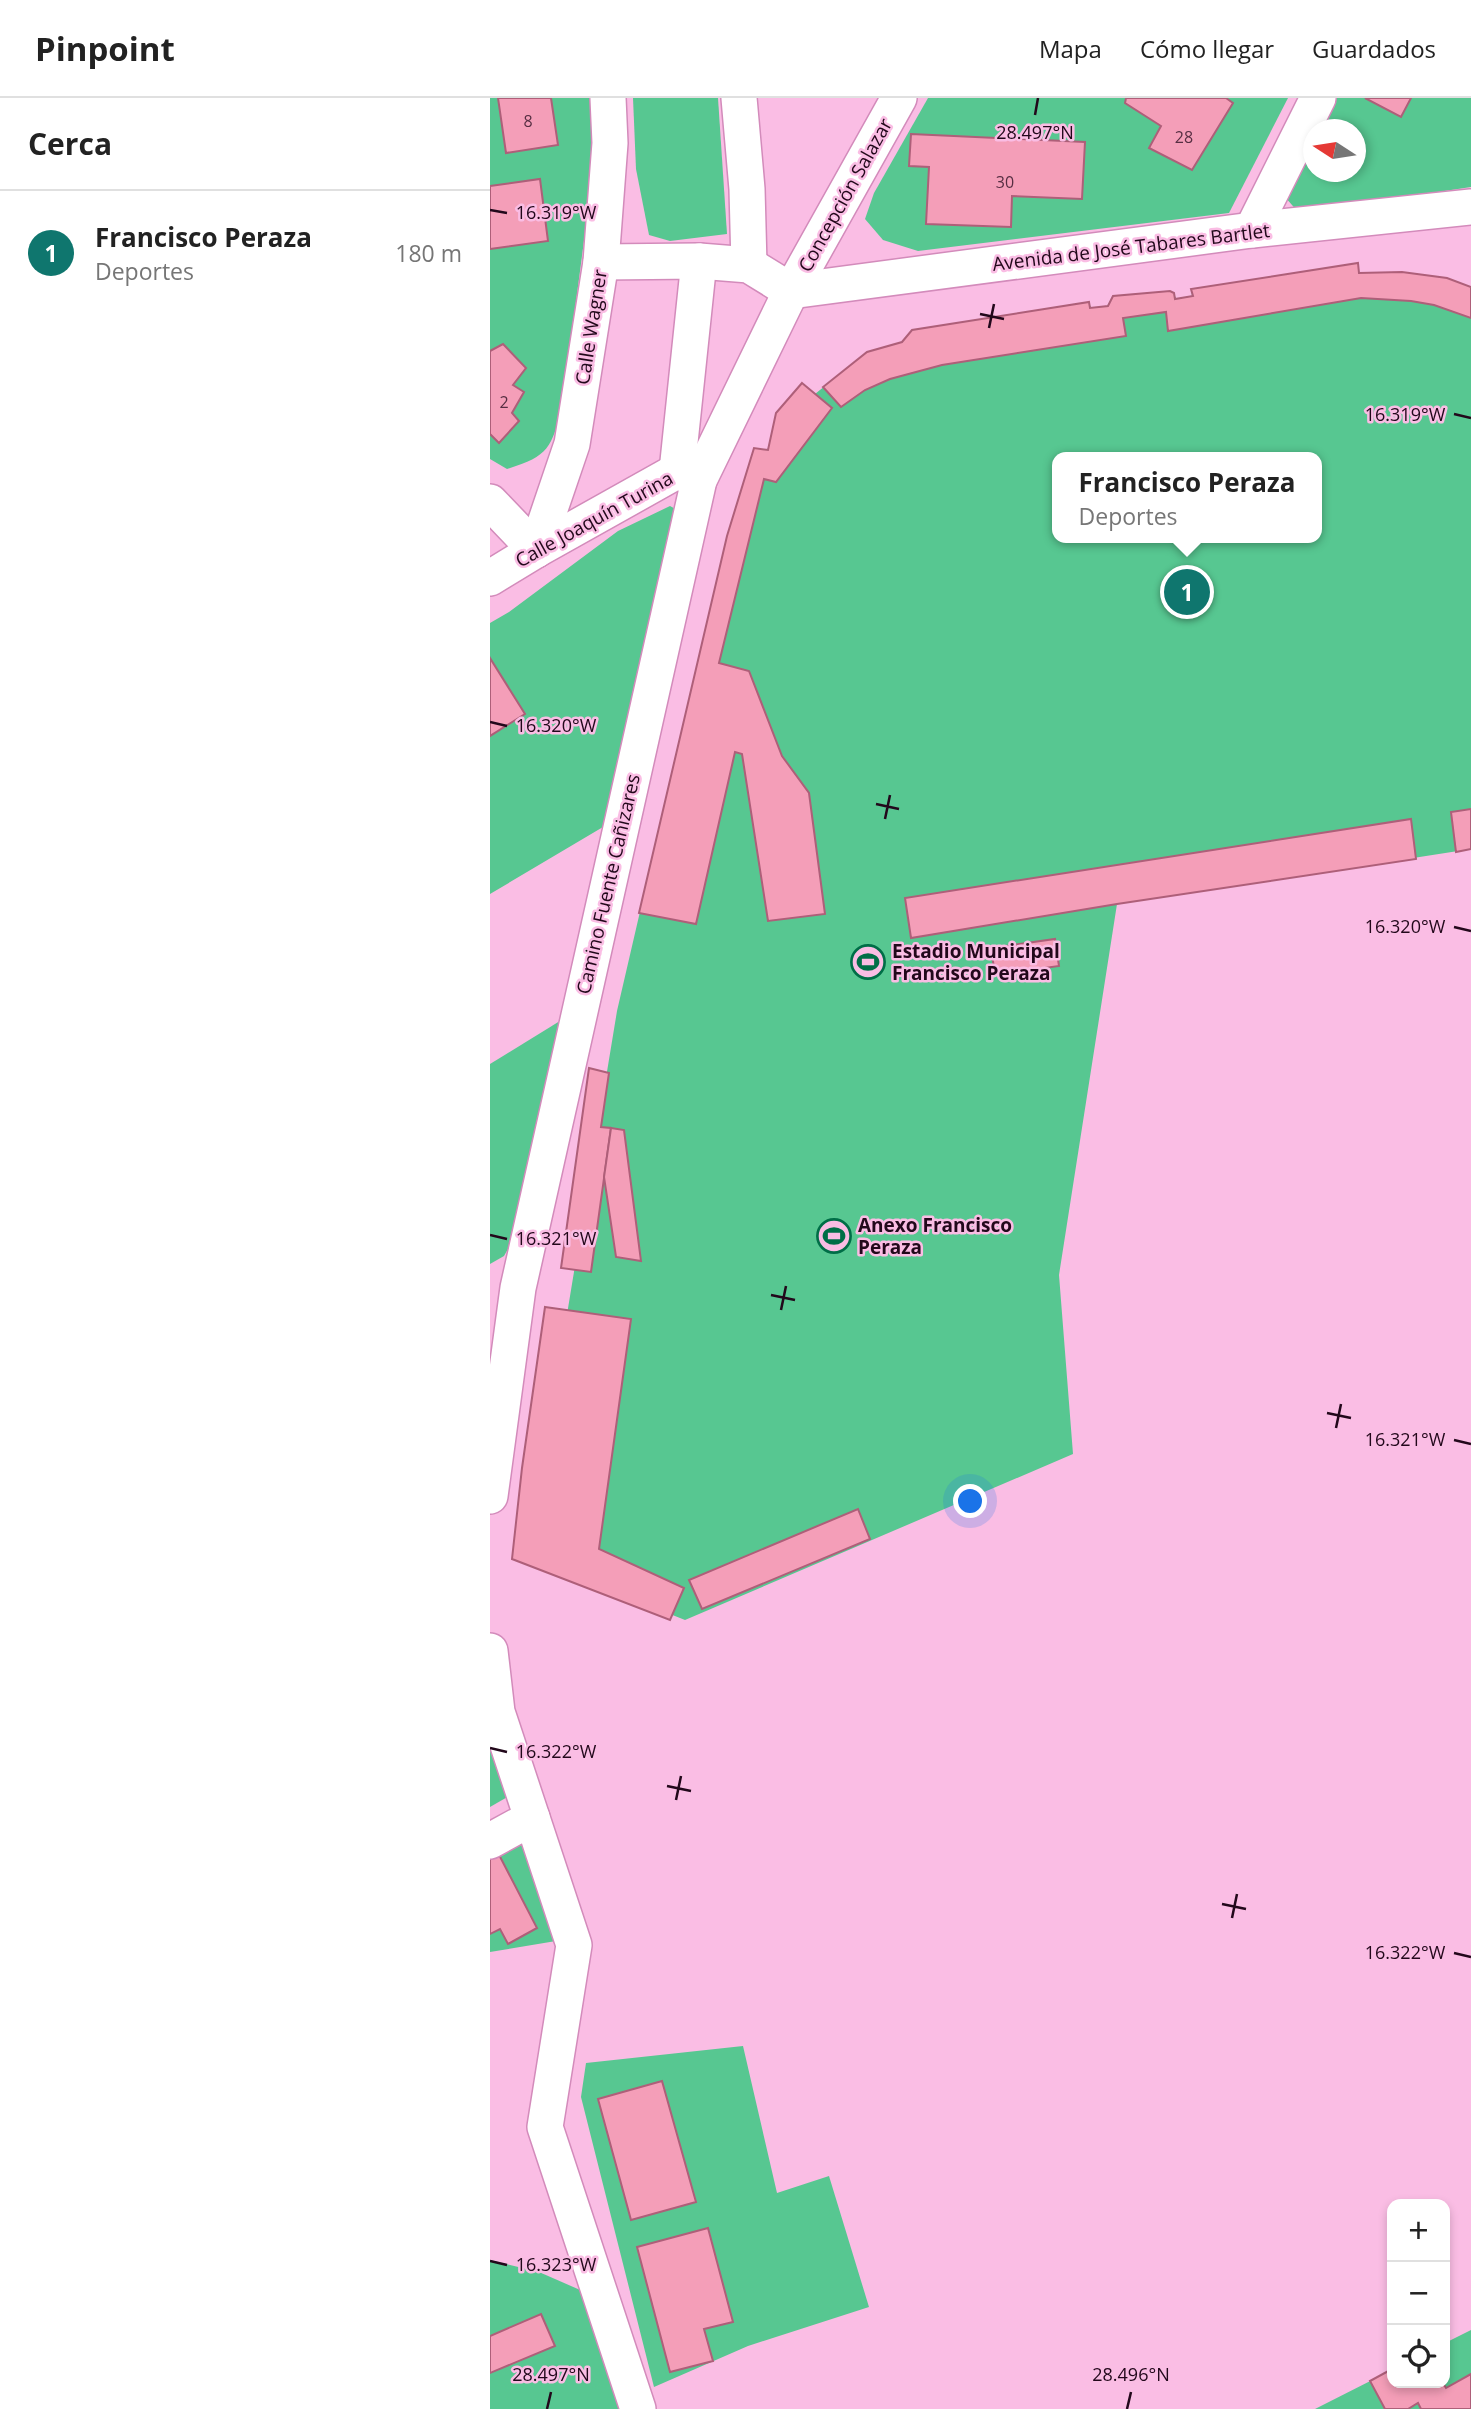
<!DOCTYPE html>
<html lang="es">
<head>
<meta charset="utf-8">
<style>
	body { margin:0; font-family:"Open Sans",sans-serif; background:#f6f6f6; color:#222 }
	.controls { position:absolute; right:21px; bottom:21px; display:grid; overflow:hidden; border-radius:14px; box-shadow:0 4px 10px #0003 }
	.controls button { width:63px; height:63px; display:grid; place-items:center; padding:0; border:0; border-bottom:2px solid #e0e0e0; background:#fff; color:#222; font:35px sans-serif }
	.compass { position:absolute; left:813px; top:21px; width:63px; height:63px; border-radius:50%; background:#fff; box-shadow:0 4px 10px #0003; rotate:282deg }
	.you { position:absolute; left:481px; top:1404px; width:24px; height:24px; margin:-18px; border:5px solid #fff; border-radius:50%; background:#1a73e8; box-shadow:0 0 0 10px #1a73e833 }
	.badge { display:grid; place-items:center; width:46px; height:46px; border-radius:50%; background:#0f766e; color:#fff; font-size:23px; font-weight:700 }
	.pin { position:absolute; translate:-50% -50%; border:4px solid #fff; box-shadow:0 2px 7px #0006 }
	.popup { position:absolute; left:562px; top:354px; width:270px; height:91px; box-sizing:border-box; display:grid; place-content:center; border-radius:14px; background:#fff; filter:drop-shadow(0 2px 5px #0005); font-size:23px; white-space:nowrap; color:#767676 }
	.popup b { font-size:26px; color:#222 }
	.popup::after { content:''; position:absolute; left:50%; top:100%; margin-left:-14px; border:14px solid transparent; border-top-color:#fff }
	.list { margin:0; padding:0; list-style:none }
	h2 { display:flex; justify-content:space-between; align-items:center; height:91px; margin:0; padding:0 28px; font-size:30px }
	h2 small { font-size:23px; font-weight:400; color:#767676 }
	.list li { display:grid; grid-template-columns:46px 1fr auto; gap:21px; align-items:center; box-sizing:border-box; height:126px; padding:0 28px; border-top:2px solid #e0e0e0 }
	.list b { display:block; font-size:26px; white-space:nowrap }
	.list p { margin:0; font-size:23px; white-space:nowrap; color:#767676 }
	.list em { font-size:23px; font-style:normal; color:#767676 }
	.icon { flex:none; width:38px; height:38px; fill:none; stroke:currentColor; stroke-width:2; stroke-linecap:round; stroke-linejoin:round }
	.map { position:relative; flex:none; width:981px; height:2311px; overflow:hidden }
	header { display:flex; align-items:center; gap:42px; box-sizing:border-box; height:98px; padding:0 35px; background:#fff; border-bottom:2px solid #e0e0e0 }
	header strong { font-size:33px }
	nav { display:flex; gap:38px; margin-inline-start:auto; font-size:24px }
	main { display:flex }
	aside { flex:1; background:#fff }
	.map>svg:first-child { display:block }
	.green { fill:#57c791; fill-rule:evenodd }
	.building { fill:#f49eb8; stroke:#ae5f79; stroke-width:2 }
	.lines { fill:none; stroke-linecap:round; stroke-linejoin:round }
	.minor-casing { stroke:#d38bbb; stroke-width:38 }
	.minor { stroke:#fff; stroke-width:35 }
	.ticks { fill:none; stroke:#22081b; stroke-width:2.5 }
	.labels { text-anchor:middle; stroke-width:5; stroke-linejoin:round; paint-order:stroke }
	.number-label { font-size:16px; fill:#562e42 }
	.street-label { font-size:19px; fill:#22081b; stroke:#fabde4 }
	.poi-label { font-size:19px; font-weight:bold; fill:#22081b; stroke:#fabde4; text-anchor:start }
	.ticks-label { font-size:18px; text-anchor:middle; fill:#22081b; stroke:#fabde4; stroke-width:5; stroke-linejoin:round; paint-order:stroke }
</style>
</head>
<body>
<header>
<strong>Pinpoint</strong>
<nav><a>Mapa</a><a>Cómo llegar</a><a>Guardados</a></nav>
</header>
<main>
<aside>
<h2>Cerca<small></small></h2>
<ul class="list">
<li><span class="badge">1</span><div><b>Francisco Peraza</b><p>Deportes</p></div><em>180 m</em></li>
</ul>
</aside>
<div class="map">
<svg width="981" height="2311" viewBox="0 0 981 2311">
	<rect width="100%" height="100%" fill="#fabde4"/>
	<g class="green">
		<path d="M0,0H101L105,59L72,310C61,350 59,358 17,371L0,361Z"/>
		<polygon points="143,0 228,0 237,136 180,143 159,137 146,71"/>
		<polygon points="438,0 798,0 739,115 428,153 393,142 375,121 384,95"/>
		<polygon points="847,0 981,0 981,89 809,115 795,99 823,45 824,74 866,74 866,32 830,31"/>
		<path d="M868,165L869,175C908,174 944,175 981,189V751L627,806L569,1177L583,1356L195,1522L37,1459L127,913L237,438L264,350L278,352L286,315L312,285L325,296L377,254L412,244L422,232L599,204L601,210L617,208L623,198L680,193L684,195L686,201L702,198L701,191ZM568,359H826V440H568Z"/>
		<polygon points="180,408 191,414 113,729 0,796 0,525 19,514 128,433"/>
		<polygon points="78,918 27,1135 14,1158 0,1166 0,966"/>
		<polygon points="0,1637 26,1694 0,1709"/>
		<polygon points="34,1729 72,1842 0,1854 0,1749"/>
		<polygon points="253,1948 287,2095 339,2078 379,2209 258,2248 164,2289 91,1999 96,1965"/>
		<polygon points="0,2162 49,2174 97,2195 133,2311 0,2311"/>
		<polygon points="981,2232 981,2311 825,2311 902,2272 902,2285 955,2285 955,2245"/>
	</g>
	<g class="building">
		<polygon points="8,0 61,0 68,47 16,55"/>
		<polygon points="636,0 736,0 743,5 702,72 659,50 671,28 635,5"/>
		<polygon points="875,0 921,0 911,19"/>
		<polygon points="421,36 595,44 592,101 522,98 521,129 436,126 439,69 419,68"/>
		<polygon points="50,81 58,143 0,151 0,88"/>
		<polygon points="868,165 869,175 912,174 957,180 981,189 981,220 944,207 921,203 871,200 678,233 676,214 633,220 636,238 452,267 400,281 375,292 351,309 333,289 377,254 412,244 422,232 599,204 600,210 618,208 623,198 680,193 684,195 685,201 703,198 701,191"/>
		<polygon points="13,246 36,270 23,287 34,294 22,315 29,323 9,345 0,336 0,253"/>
		<polygon points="312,285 342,310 286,384 274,381 229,565 259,573 292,658 319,695 335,816 278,823 252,656 245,654 206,826 149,815 237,438 264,350 278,352 286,315"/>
		<polygon points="0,560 35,616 0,638"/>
		<polygon points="981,711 981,751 966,754 961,714"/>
		<polygon points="921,721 926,761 627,806 421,840 415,800"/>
		<polygon points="565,841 569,868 505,877 501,850"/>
		<polygon points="99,970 119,975 111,1029 121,1030 101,1174 71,1170"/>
		<polygon points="121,1030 134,1032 151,1163 126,1159 114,1079"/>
		<polygon points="55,1209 141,1221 109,1451 194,1490 180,1522 22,1461 32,1370"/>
		<polygon points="368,1411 380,1441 212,1511 199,1482"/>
		<polygon points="6,1751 47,1830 18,1846 10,1831 0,1836 0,1754"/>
		<polygon points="172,1983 206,2104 141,2122 108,2001"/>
		<polygon points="218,2130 243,2224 214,2231 223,2263 180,2274 147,2149"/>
		<polygon points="51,2216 65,2248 0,2275 0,2238"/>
		<polygon points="902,2271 902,2285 953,2285 956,2290 981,2276 981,2311 931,2311 928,2305 918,2311 895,2311 880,2283"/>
	</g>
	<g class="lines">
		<g class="minor-casing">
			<g id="minor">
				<polyline points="249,0 257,91 259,167"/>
				<polyline points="762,132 828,0"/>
				<polyline points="111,164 209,163 259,167 301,193"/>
				<polyline points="301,193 762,132 981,109"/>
				<polyline points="187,373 209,163"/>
				<polyline points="0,404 46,452"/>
				<polyline points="46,452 82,346 111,164 120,45 118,0"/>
				<polyline points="0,480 46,452 187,373 209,382"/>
				<polyline points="0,1398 28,1190 209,382 301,193 409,0"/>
				<polyline points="0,1553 7,1614 84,1847 55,2029 148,2311"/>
				<polyline points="0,1743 42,1720"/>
			</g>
		</g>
		<use href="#minor" class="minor"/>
	</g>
	<path class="ticks" d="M545,17L548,0M0,112L17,115M490,216L514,221M499,230L504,206M964,316L981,320M0,624L17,628M386,706L409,711M395,721L400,697M964,829L981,833M0,1137L17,1141M281,1197L305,1202M291,1212L296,1188M837,1315L861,1320M846,1330L851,1306M964,1342L981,1346M0,1650L17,1654M177,1688L201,1693M186,1702L191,1678M732,1806L756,1811M742,1820L747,1796M964,1855L981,1859M0,2163L17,2167M57,2311L61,2294M637,2311L641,2294"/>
	<defs>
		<g id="stadium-ring" transform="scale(1.75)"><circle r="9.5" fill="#fabde4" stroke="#006e47" stroke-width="1.5"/><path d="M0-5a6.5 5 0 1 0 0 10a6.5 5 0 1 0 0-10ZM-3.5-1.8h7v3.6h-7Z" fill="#006e47"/></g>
	</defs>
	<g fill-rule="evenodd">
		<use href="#stadium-ring" x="378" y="864"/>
		<use href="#stadium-ring" x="344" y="1138"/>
	</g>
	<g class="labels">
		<g class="number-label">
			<text x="38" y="29">8</text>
			<text x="694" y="45">28</text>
			<text x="515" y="90">30</text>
			<text x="14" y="310">2</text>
		</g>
		<g class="street-label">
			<text transform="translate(355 97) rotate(-61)" y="7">Concepción Salazar</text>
			<text transform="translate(641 149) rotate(-7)" y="7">Avenida de José Tabares Bartlet</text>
			<text transform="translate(101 229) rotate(-81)" y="7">Calle Wagner</text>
			<text transform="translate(104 421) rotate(-29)" y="7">Calle Joaquín Turina</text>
			<text transform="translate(118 786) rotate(-77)" y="7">Camino Fuente Cañizares</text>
		</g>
		<g class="poi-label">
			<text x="402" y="860">Estadio Municipal<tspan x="402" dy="22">Francisco Peraza</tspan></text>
			<text x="368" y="1134">Anexo Francisco<tspan x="368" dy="22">Peraza</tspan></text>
		</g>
	</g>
	<g class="ticks-label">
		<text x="545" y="41">28.497°N</text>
		<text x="66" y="121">16.319°W</text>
		<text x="915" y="323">16.319°W</text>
		<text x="66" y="634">16.320°W</text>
		<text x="915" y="835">16.320°W</text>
		<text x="66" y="1147">16.321°W</text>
		<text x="915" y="1348">16.321°W</text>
		<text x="66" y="1660">16.322°W</text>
		<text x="915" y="1861">16.322°W</text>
		<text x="66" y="2173">16.323°W</text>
		<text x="61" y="2283">28.497°N</text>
		<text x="641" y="2283">28.496°N</text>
	</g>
</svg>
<div class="controls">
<button>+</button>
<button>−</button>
<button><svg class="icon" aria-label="locate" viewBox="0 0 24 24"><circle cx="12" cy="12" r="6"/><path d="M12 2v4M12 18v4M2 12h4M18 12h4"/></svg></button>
</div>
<svg class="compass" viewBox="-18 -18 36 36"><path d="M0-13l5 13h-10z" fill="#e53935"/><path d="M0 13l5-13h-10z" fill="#767676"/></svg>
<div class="you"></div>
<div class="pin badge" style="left:697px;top:494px">1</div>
<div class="popup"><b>Francisco Peraza</b>Deportes</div>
</div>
</main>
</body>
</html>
